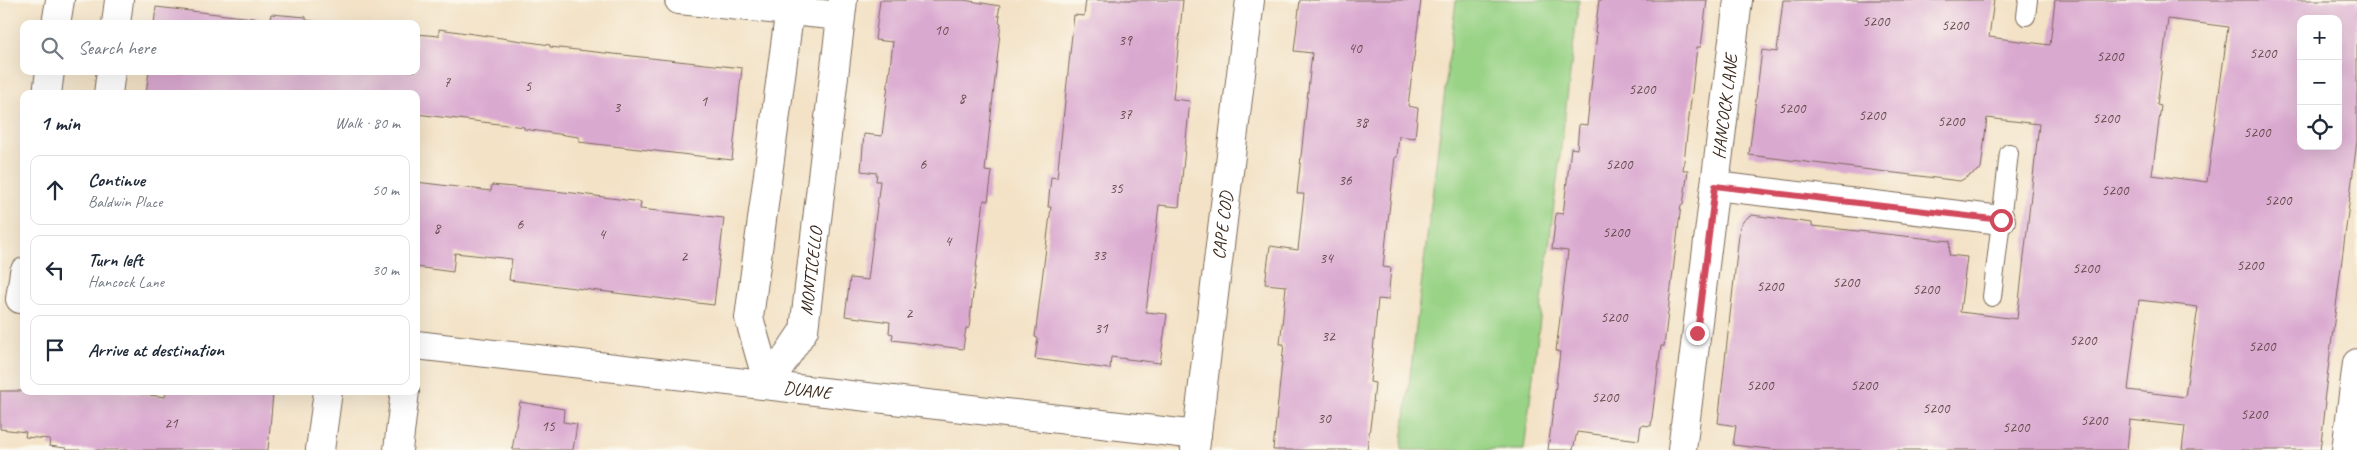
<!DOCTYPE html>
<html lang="en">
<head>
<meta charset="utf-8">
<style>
	body { margin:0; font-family:Caveat,sans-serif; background:#f6f6f7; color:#1f2937 }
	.controls { position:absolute; right:15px; top:15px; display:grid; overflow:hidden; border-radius:10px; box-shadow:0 5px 20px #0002 }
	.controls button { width:45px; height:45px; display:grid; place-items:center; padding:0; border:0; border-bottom:1px solid #e0e1e3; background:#fff; color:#1f2937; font:25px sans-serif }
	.stop { position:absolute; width:15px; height:15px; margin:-11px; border:4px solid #d1495b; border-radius:50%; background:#fff }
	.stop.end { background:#d1495b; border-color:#fff; box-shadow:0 1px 5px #0008 }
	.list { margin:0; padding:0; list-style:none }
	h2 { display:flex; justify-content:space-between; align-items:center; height:65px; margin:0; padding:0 20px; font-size:21px }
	h2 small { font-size:16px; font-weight:400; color:#747a83 }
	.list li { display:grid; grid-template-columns:32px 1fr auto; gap:15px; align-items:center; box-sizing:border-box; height:70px; margin:0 10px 10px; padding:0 10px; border:1px solid #e0e1e3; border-radius:10px }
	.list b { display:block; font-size:19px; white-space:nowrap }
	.list p { margin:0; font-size:16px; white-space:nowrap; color:#747a83 }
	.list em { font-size:16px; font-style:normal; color:#747a83 }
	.icon { flex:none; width:28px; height:28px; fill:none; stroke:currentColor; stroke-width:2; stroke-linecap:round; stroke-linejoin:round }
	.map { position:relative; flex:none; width:2357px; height:450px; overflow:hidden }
	.search { position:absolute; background:#fff; box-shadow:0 5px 20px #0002; left:20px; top:20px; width:400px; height:55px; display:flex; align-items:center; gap:12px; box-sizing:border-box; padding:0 18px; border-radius:10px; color:#747a83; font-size:19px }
	.panel { position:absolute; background:#fff; box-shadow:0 5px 20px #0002; left:20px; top:90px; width:400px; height:305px; border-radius:10px }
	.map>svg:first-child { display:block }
	.green { fill:#99d386; stroke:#6a7e52 }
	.building { fill:#daa9d0; fill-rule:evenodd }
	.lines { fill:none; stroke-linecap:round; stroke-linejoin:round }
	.service-casing { stroke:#7b6a59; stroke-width:20 }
	.minor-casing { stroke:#7b6a59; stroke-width:30 }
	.service { stroke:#fff; stroke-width:18 }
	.minor { stroke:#fff; stroke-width:28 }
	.route { stroke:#d1495b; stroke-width:6 }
	.labels { text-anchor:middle; stroke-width:5; stroke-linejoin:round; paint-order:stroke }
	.number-label { font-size:15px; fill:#634a4a }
	.street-label { font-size:18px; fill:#3b2a1e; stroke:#fbf7ec }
</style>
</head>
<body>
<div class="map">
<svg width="2357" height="450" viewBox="0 0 2357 450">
	<rect width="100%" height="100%" fill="#fbf7ec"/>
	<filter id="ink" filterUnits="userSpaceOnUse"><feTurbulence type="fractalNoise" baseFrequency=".02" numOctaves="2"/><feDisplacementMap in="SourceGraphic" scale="10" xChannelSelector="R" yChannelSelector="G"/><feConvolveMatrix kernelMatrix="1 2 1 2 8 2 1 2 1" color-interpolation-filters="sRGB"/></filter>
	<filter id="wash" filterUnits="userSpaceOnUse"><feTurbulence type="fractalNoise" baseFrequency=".0096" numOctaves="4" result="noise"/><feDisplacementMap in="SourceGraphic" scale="20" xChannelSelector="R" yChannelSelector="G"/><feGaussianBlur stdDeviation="1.12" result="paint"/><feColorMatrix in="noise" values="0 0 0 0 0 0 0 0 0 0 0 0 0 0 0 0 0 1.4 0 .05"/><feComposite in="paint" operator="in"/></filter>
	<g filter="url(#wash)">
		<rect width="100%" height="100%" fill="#f3e2c6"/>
		<polygon class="green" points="1456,0 1579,0 1524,450 1401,450"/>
		<g id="blocks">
			<g class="building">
				<polygon points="880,0 964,0 1000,6 998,16 1000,16 999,23 1001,23 985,171 992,172 988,201 984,200 969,328 966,328 963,349 892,340 893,334 889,333 890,322 845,316 850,278 868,280 880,181 876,181 877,173 861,171 864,134 882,136 893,42 875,40"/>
				<polygon points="1086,0 1183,0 1173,99 1190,101 1179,207 1159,205 1146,312 1167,314 1160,363 1111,357 1110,369 1035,359 1038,338 1035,337 1051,207 1048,207 1051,177 1057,178 1074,15 1084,16"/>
				<polygon points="1300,0 1421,0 1408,106 1418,108 1415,138 1399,136 1397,157 1395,157 1383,267 1391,268 1388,300 1378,299 1370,382 1375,383 1373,404 1367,450 1273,450 1282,362 1284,344 1280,344 1286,286 1265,284 1270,246 1298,250 1304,194 1297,194 1312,53 1294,51"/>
				<polygon points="1599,0 1707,0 1701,47 1697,47 1683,170 1688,170 1683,205 1681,205 1664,346 1661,346 1651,426 1641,425 1639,440 1577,432 1573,450 1548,450 1560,352 1556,351 1568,251 1552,249 1556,213 1563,214 1571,148 1577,149 1579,124 1587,125 1597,33 1595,32"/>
				<path d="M1783,0H1994L1989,37L2050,45L2055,0H2357V141L2324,401L2326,402L2320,450H2182L2185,426L2130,420L2127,450H1778L1733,445L1736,426L1718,423L1740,226L1745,219L1752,215L1812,223V226L1950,241L1949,255L1967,257L1960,312L2017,319L2039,124L1987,118L1981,169L1960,181L1749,155L1762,50L1777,52ZM2168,19L2228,27L2207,182L2152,175L2161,106L2157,105ZM2301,19H2338V146H2301ZM2139,300L2198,307L2185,397L2128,390Z"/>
				<polygon points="156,7 270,20 271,14 306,17 306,20 334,24 154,24"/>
				<polygon points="439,29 550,45 550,47 742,68 732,160 579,142 579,137 524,129 524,127 416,114 416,94 146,94 149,71 416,71 416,34 439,36"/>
				<polygon points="416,182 491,191 492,185 573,193 641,202 640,209 724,218 714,305 509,280 512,259 455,253 453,272 416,267"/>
				<polygon points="0,391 119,391 165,397 166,391 245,391 273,394 268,450 66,450 66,448 49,446 50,439 25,437 26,432 0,429"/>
				<polygon points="520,402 564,409 563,422 577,424 573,450 512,450"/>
			</g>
		</g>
	</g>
	<g filter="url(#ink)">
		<use href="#blocks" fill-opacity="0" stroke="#7b6a59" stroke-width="1"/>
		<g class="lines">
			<g class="service-casing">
				<g id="service">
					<polyline points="2026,16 2028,0"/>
					<polyline points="1992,297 2009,153"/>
				</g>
			</g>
			<g class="minor-casing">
				<g id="minor">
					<polyline points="679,0 841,16"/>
					<polyline points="56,24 60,0"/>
					<polyline points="116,24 119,0"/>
					<polyline points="47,94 50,71"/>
					<polyline points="108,94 111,71"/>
					<polyline points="1715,186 2001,220"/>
					<polyline points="20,299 24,272"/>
					<path id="s1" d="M416,345L1197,435"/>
					<path id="s2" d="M768,384L804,330L843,0"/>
					<polyline points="768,384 749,318 791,0"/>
					<polyline points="320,450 328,391"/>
					<polyline points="398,450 405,391"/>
					<path id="s3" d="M1195,450L1250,0"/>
					<path id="s4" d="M1682,450L1738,0"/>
					<polyline points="2346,450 2357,363"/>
				</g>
			</g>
			<use href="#service" class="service"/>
			<use href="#minor" class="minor"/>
		</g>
	</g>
	<g class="lines" filter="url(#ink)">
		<polyline class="route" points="1697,333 1715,186 2001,220"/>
	</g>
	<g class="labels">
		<g class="number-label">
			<text x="1876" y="26">5200</text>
			<text x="1955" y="30">5200</text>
			<text x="941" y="35">10</text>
			<text x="1125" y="45">39</text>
			<text x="1355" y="53">40</text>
			<text x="2263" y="58">5200</text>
			<text x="2110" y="61">5200</text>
			<text x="447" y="87">7</text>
			<text x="528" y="91">5</text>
			<text x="1642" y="94">5200</text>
			<text x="962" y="103">8</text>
			<text x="704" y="106">1</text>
			<text x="617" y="112">3</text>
			<text x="1792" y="113">5200</text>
			<text x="1125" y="119">37</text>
			<text x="1872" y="120">5200</text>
			<text x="2106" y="123">5200</text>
			<text x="1951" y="126">5200</text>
			<text x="1361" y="127">38</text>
			<text x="2257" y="137">5200</text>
			<text x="923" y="169">6</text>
			<text x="1619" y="169">5200</text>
			<text x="1345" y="185">36</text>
			<text x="1116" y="193">35</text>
			<text x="2115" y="195">5200</text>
			<text x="2278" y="205">5200</text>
			<text x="520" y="229">6</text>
			<text x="437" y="233">8</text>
			<text x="1616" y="237">5200</text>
			<text x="602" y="239">4</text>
			<text x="948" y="246">4</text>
			<text x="1099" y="260">33</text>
			<text x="684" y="261">2</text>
			<text x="1326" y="263">34</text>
			<text x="2250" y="270">5200</text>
			<text x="2086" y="273">5200</text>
			<text x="1846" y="287">5200</text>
			<text x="1770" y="291">5200</text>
			<text x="1926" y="294">5200</text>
			<text x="909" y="318">2</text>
			<text x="1614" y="322">5200</text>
			<text x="1101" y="333">31</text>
			<text x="1328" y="341">32</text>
			<text x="2083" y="345">5200</text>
			<text x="2262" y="351">5200</text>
			<text x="1760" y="390">5200</text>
			<text x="1864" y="390">5200</text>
			<text x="1605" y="402">5200</text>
			<text x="1936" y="413">5200</text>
			<text x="2254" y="419">5200</text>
			<text x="1324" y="423">30</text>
			<text x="2094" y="425">5200</text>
			<text x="171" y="428">21</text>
			<text x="548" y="431">15</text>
			<text x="2016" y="432">5200</text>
		</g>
		<g class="street-label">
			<text dy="6" stroke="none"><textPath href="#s4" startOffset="346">HANCOCK LANE</textPath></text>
			<text dy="6" stroke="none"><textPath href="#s3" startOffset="226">CAPE COD</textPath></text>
			<text dy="6" stroke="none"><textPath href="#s2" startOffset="124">MONTICELLO</textPath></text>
			<text dy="6" stroke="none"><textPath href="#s1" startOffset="394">DUANE</textPath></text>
		</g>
	</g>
</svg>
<div class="controls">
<button>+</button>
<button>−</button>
<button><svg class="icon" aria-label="locate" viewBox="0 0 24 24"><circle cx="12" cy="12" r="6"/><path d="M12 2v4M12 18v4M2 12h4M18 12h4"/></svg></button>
</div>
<div class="stop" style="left:2001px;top:220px"></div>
<div class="stop end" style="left:1697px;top:333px"></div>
<div class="search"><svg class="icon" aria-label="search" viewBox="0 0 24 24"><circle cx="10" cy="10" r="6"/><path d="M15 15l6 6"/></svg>Search here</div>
<section class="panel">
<h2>1 min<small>Walk · 80 m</small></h2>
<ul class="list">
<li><svg class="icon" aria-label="ahead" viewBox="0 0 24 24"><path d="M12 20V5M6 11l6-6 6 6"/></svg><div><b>Continue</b><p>Baldwin Place</p></div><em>50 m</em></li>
<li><svg class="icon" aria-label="left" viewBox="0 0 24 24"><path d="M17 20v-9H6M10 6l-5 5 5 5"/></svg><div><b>Turn left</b><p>Hancock Lane</p></div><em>30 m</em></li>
<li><svg class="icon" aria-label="arrive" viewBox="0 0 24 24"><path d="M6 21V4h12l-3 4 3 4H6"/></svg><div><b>Arrive at destination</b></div></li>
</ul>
</section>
</div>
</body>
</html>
